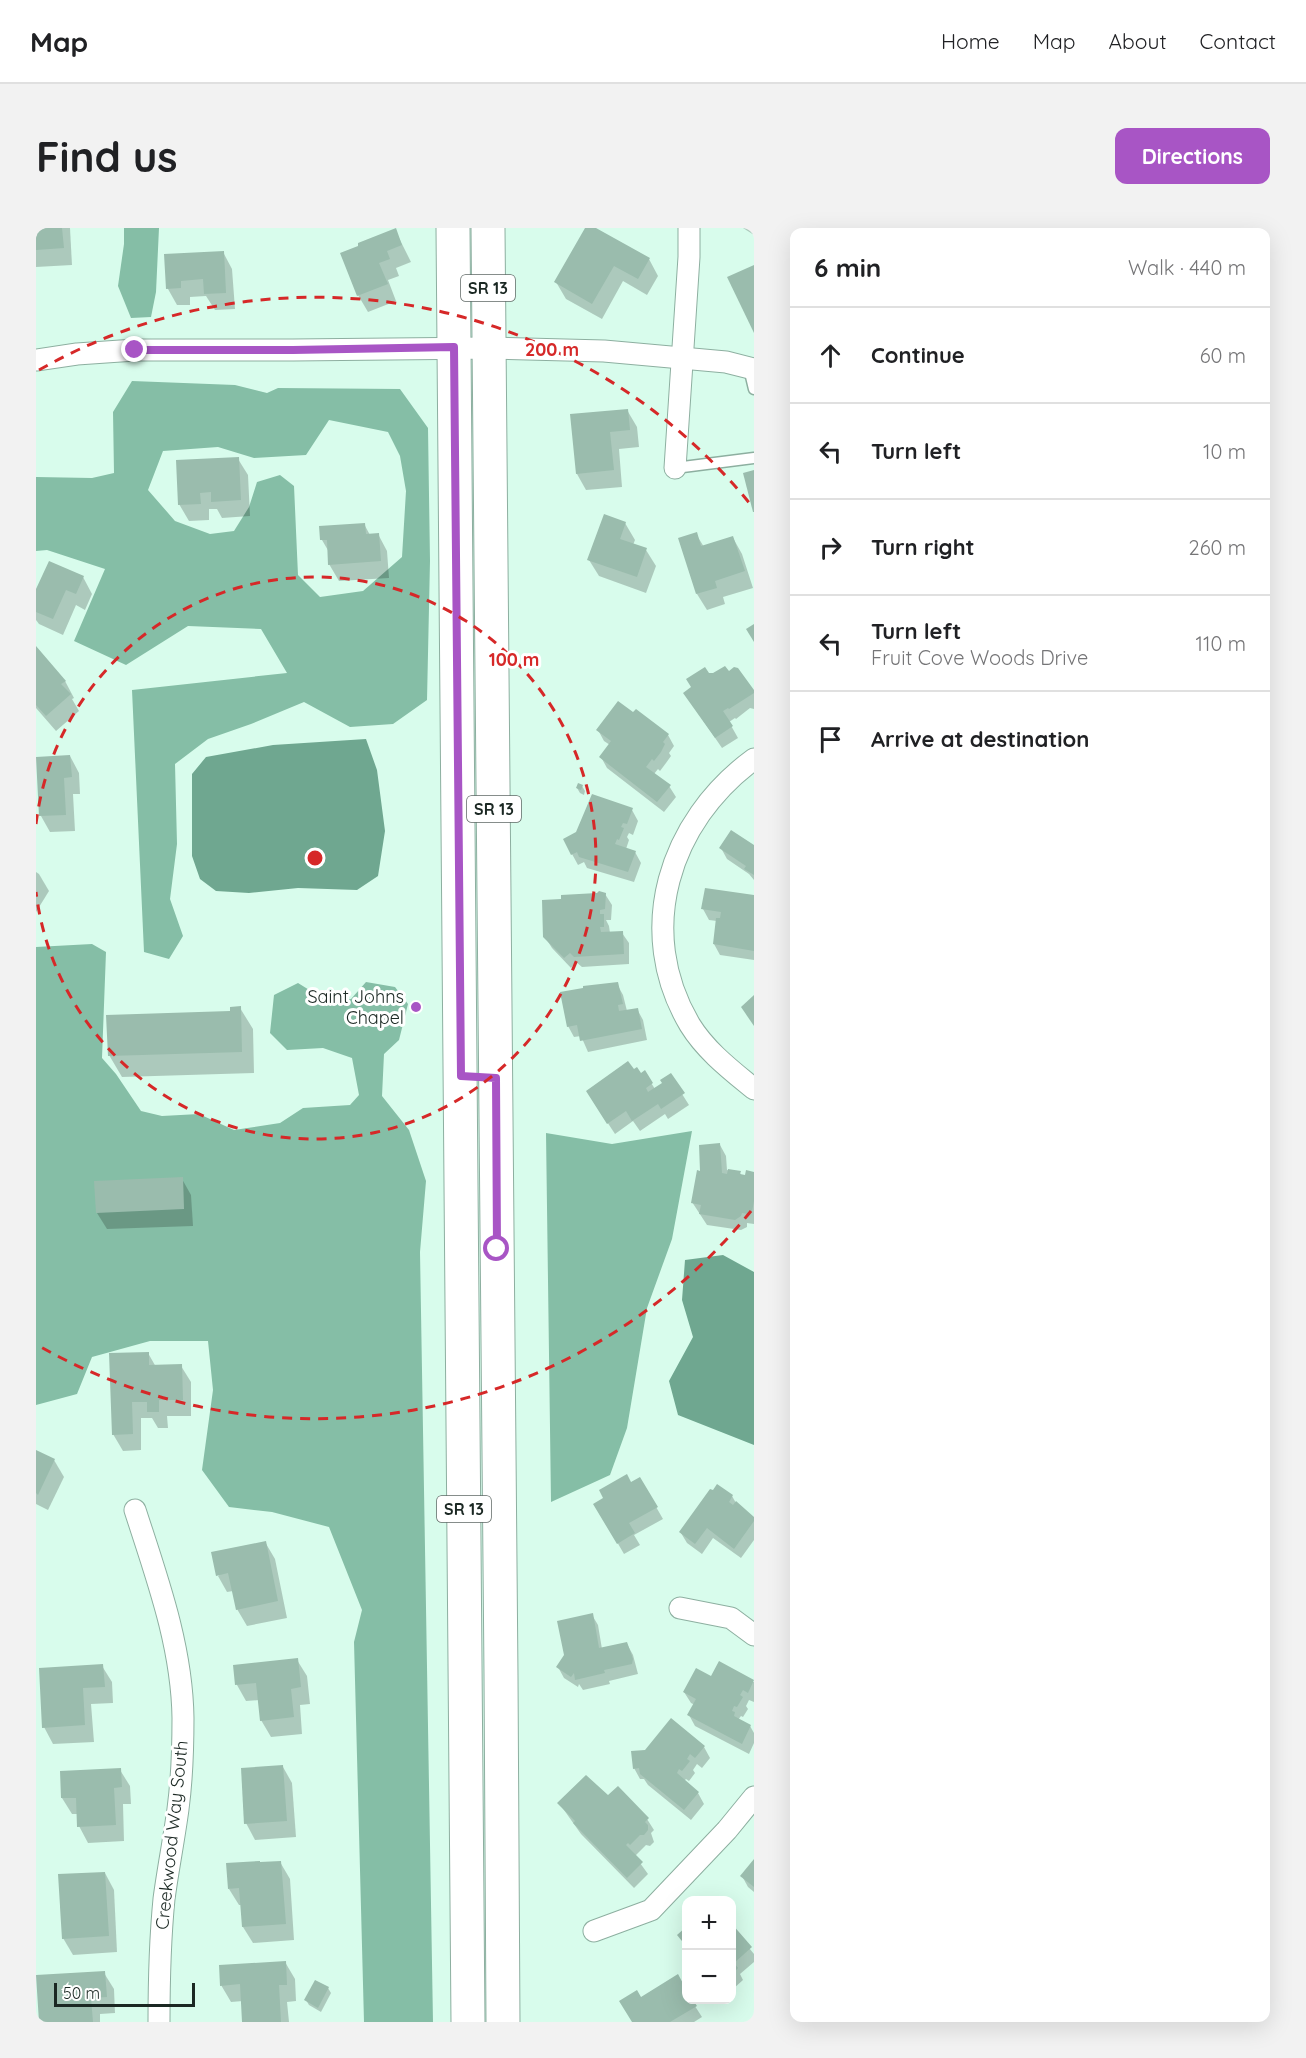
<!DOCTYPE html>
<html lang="en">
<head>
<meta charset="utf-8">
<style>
	body { margin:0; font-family:Quicksand,sans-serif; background:#f2f2f2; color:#202124 }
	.controls { position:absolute; right:18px; bottom:18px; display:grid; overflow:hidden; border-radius:12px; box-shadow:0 6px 24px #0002 }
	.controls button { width:54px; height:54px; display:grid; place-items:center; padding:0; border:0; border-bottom:2px solid #e0e0e0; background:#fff; color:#202124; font:30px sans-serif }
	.scale { position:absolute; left:18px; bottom:15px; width:141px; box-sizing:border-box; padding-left:6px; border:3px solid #1b2823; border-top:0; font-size:16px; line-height:21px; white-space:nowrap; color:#1b2823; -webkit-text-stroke:4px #fff; paint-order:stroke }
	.stop { position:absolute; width:18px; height:18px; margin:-14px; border:4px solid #a855c5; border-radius:50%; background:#fff }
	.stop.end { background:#a855c5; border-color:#fff; box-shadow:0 2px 6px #0008 }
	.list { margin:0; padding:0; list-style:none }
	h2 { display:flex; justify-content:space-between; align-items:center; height:78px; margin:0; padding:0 24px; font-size:26px }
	h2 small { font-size:20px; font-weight:400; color:#757577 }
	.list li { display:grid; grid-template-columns:39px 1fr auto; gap:18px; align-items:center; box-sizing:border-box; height:96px; padding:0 24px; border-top:2px solid #e0e0e0 }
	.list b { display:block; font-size:22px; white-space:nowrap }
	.list p { margin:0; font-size:20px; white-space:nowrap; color:#757577 }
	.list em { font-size:20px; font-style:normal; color:#757577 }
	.icon { flex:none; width:33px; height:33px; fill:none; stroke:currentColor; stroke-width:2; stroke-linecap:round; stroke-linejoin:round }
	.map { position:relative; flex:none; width:718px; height:1794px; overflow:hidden; border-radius:12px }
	header { display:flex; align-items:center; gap:36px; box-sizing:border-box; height:84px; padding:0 30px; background:#fff; border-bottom:2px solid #e0e0e0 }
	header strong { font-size:28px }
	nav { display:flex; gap:33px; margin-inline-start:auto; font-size:21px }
	.intro { display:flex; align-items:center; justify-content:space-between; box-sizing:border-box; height:144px; padding:0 36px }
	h1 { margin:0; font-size:42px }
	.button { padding:15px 27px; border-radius:12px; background:#a855c5; color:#fff; font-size:21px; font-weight:700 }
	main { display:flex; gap:36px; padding:0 36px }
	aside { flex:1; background:#fff; border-radius:12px; box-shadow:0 6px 24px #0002 }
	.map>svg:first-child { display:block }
	.forest { fill:#85bea6; fill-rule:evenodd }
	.water { fill:#6fa790 }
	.shadow { fill:#0003 }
	.building { fill:#9abcad }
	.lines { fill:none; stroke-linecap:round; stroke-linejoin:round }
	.lane-casing { stroke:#8dafa0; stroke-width:13 }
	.street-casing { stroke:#8dafa0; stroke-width:23 }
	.primary-casing { stroke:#8dafa0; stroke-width:35 }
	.lane { stroke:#fff; stroke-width:10 }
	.street { stroke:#fff; stroke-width:21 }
	.primary { stroke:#fff; stroke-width:33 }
	.route { stroke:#a855c5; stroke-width:8 }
	.ring { fill:none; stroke:#d62828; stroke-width:3; stroke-dasharray:10 8 }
	.poi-dot { fill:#a855c5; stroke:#fff; stroke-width:2 }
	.labels { text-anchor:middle; stroke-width:6; stroke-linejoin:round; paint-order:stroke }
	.shield { fill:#fff; stroke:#5f6865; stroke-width:1.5 }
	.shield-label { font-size:16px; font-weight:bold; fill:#1b2823 }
	.poi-label { font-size:18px; fill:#1b2823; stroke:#fff; text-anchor:end }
	.street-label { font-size:18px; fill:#1b2823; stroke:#fff }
	.centre { fill:#d62828; stroke:#fff; stroke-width:3 }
	.ring-label { font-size:18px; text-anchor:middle; font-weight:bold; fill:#d62828; stroke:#fff; stroke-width:6; stroke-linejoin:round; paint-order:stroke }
</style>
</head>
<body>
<header>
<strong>Map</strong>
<nav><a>Home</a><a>Map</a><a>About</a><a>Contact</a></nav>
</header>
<div class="intro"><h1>Find us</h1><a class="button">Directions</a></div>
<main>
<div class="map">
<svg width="718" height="1794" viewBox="0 0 718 1794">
	<rect width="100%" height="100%" fill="#d8fcec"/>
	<g class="forest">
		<polygon points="88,0 123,0 120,64 115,89 95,90 82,58 88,16"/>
		<path d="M96,153L199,157L231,165L242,160L364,161L392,200L394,333L391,472L357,496L314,499L268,474L215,496L172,511L139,536L141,616L134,671L147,708L133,731L108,724L96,462L251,445L225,401L152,398L90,437L38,413L69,341L11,322L0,323V249L56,250L78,245L77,184ZM293,192L352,204L364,228L370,263L366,329L327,363L284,369L262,347L258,258L244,247L221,254L213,279L198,303L174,306L139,293L112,262L127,223L182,219L218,230L270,227Z"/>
		<polygon points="56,716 70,724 66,830 80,846 105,883 126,888 163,886 198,902 244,895 267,880 314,877 323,867 316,830 287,820 251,822 234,805 238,767 262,755 291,773 315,771 330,754 359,759 372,776 363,812 348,826 346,868 373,902 390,953 384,1024 397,1794 328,1794 318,1414 326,1382 293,1299 236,1284 193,1279 166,1242 177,1162 172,1113 114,1113 56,1129 41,1166 0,1177 0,719"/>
		<polygon points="656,903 636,1011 611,1080 591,1200 574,1247 515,1274 510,905 576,916"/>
	</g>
	<g class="water">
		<polygon points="330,511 341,542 349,603 342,648 321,662 262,660 213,665 180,663 164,651 156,628 156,546 170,529 237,517"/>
		<polygon points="687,1027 718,1044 718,1217 642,1187 633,1153 657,1109 646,1072 649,1032"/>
	</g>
	<g class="shadow">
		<polygon points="0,0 34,0 36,37 0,39"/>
		<polygon points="551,0 557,0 613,31 622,48 611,67 587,53 566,91 530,71 520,54"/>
		<polygon points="707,0 718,0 718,7"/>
		<polygon points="359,2 375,34 360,40 363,48 352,52 360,73 332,84 322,67"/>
		<polygon points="187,24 196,41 199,81 179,82 170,68 154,69 154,77 141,77 132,61 130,27"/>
		<polygon points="591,182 601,199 603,219 583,221 586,259 550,262 541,246 535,188"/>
		<polygon points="202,231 212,247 214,288 186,290 181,281 173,281 173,292 153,293 143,276"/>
		<polygon points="589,295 599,312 597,317 610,322 620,338 610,365 563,348 553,332"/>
		<polygon points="328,296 334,307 342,306 351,323 353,350 303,353 293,336 293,324 286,312 285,299"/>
		<polygon points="660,306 668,319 697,310 706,326 717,360 687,369 689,376 671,382 661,366 644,311"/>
		<polygon points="47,349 56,366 49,382 40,377 27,407 3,396 0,392 0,364"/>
		<polygon points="0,421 29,453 38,470 36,471 43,483 20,503 0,480"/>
		<polygon points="672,446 718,465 718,481 714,480 700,491 699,490 693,494 702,510 686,520 649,466"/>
		<polygon points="562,502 632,507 638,518 633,525 635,528 630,535 624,543 622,541 618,546 633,558 640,569 628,584 571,540 565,529 574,517 568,513"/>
		<polygon points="34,528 43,545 44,566 37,566 39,603 14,604 5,588"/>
		<polygon points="546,558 549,563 548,567 544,565 541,560"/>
		<polygon points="596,582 602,593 597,607 593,605 591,609 593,612 590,621 599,624 605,635 598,654 551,640 548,634 542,637 536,626 541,605"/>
		<polygon points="718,619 718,652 713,646 691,631 685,620"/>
		<polygon points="0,644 3,646 13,663 0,684"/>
		<polygon points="569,666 576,677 575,692 570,692 573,698 574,705 586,705 593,715 593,736 546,739 540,734 535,740 516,720 509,709"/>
		<polygon points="718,668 718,732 684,727 678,716 681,693 673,692 667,681"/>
		<polygon points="581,756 587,767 591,783 601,781 607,792 611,812 552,824 545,808 538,809 532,798"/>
		<polygon points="204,780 217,801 218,845 86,849 73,827 196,784"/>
		<polygon points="608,844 619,861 628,855 634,847 653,877 632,891 629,886 604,903 597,893 579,906 558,874"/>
		<polygon points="684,917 690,928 691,942 704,945 706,948 718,945 718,996 711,995 711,999 705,1002 671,997 656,974 666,945"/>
		<polygon points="146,951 155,967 157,998 71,1001 61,985"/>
		<polygon points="112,1125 120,1139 145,1138 155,1154 155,1188 131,1188 132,1200 122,1200 116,1190 105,1190 105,1222 87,1223 77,1206"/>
		<polygon points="0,1224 18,1232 28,1249 12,1282 0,1276"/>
		<polygon points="604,1251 627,1291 598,1307 604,1317 588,1326 559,1276"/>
		<polygon points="696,1268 700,1275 718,1290 718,1312 705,1330 677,1310 666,1326 651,1315 645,1305"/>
		<polygon points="229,1314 239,1331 251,1390 211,1398 201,1381 197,1363 191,1364 182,1348"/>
		<polygon points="556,1387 562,1397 566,1421 591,1416 597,1427 602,1446 573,1453 574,1456 547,1462 543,1456 542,1459 528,1450 522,1439"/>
		<polygon points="261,1432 271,1448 274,1476 264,1477 266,1506 235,1509 225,1492 223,1472 210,1473 201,1457 199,1438"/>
		<polygon points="66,1438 76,1454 77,1475 55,1476 58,1514 17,1516 8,1499"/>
		<polygon points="675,1450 718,1454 718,1474 713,1472 710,1478 712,1481 707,1489 705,1488 702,1492 714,1498 718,1505 718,1515 713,1526 659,1498 653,1487 659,1477 655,1475 648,1464"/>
		<polygon points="668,1519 674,1530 666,1540 661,1536 657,1542 659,1545 653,1553 650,1551 648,1553 662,1565 668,1576 655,1592 612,1557 608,1551 604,1551 598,1540"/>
		<polygon points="247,1539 256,1555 260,1609 219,1612 210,1595"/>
		<polygon points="84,1542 94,1558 95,1576 87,1576 88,1613 52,1615 43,1598 42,1586 36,1586 26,1570"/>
		<polygon points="523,1575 611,1591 618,1602 615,1605 618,1614 614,1618 610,1617 599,1628 612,1646 598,1660 545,1606"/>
		<polygon points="718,1633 718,1664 712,1659 706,1648"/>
		<polygon points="244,1634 254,1651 258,1712 217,1715 207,1699 206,1677 203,1677 193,1661"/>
		<polygon points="69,1645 78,1662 81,1724 37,1727 27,1710"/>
		<polygon points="696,1699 718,1726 718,1734 704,1746 707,1752 697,1761 696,1759"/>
		<polygon points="249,1734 259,1751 260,1773 251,1774 253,1794 208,1794 207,1773 195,1774 185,1757"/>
		<polygon points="68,1745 78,1761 79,1785 64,1786 64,1794 5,1794"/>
		<polygon points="641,1748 650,1764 650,1772 655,1772 666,1789 658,1794 597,1794 604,1771"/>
		<polygon points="292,1760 295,1765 285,1784 273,1777 270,1772"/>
	</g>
	<g class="building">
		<polygon points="0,0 26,0 28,20 0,22"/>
		<polygon points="360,0 366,17 351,23 354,31 343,35 352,56 321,68 304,25 322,18 322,15"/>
		<polygon points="549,0 560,0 614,30 602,51 578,38 556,76 518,54"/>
		<polygon points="188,23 190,65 168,66 167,51 145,53 145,60 130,61 128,26"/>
		<polygon points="718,37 718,105 691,49"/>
		<polygon points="592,181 594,202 574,204 578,242 540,246 534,186"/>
		<polygon points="203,229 205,272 175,274 175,264 164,265 165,276 142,277 140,232"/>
		<polygon points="718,242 718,284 717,284 707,245"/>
		<polygon points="568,286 590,294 584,311 611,320 601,349 551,332"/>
		<polygon points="329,295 330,306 343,305 345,333 292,337 291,312 284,312 283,298"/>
		<polygon points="661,304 665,318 697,308 709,343 679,353 681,360 660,366 642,310"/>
		<polygon points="13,333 48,348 40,366 30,362 17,391 0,384 0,361"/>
		<polygon points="718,396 718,414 710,401"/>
		<polygon points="0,418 30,453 25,456 35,466 10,488 0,477"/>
		<polygon points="689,438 693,443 698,439 702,440 718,462 718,465 693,481 692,480 687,483 697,498 679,510 647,465 655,459 650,451 669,439 673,445 677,445"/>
		<polygon points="582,473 597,484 600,481 633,506 627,514 629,516 625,524 618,533 616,531 610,539 635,557 621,574 563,529 575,513 560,502"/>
		<polygon points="34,527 36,549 28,550 30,587 3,588 0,529"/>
		<polygon points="542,555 547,557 545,562 540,560"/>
		<polygon points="556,566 597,580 591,596 587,595 585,599 588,600 583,612 581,611 579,616 600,623 592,644 543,629 541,624 535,627 527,611 540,604"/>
		<polygon points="695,602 718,617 718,647 708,641 710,638 683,620"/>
		<polygon points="669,660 718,667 718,723 677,716 680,690 684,690 685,684 665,681"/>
		<polygon points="563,663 570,665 569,681 564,682 564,686 568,686 568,699 564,699 565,704 587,703 588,726 538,729 534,725 528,730 507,709 506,672 525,671 525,667 561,665"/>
		<polygon points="582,754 587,776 582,777 583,783 602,780 606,801 544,813 541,797 531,799 524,764 547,760 547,758"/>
		<polygon points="718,767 718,798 705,779"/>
		<polygon points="205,778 206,824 72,828 70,787 194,783 194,779"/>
		<polygon points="592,833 598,841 601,839 605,845 609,842 617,855 610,860 612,864 626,855 624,852 635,845 649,865 625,881 622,876 596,893 590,883 571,896 550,863"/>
		<polygon points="684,915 686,945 691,946 692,941 705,943 704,946 709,947 710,942 718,944 718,973 716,984 712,986 706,985 705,988 699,992 663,986 665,977 655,975 661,942 664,943 663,917"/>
		<polygon points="147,949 148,981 60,985 58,953"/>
		<polygon points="113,1124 113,1137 146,1136 147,1172 123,1172 123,1184 111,1184 111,1174 96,1174 97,1206 76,1207 73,1125"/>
		<polygon points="0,1222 19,1231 2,1267 0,1265"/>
		<polygon points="591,1246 595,1254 604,1249 622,1279 593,1295 599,1305 581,1316 557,1276 567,1270 563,1262"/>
		<polygon points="681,1256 697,1267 693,1274 697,1277 700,1273 718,1289 718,1293 698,1321 671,1300 659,1316 643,1304 674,1261 677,1262"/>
		<polygon points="230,1313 242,1373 200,1382 192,1345 180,1348 175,1324"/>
		<polygon points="557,1385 563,1420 591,1414 597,1431 596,1436 568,1442 569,1445 539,1452 538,1445 535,1449 520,1439 528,1427 521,1393"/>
		<polygon points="262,1430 265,1459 255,1461 258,1489 224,1493 220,1455 199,1457 197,1437"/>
		<polygon points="683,1433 718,1452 712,1465 707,1462 704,1467 707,1469 701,1479 698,1478 696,1483 699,1484 698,1488 715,1497 706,1516 651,1487 660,1471 647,1464 660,1440 675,1448"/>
		<polygon points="67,1436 69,1459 47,1460 49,1497 6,1500 3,1440"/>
		<polygon points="635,1490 669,1518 659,1530 654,1526 651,1531 654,1533 646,1543 643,1541 641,1545 663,1564 648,1582 604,1546 603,1540 597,1541 595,1523 609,1522"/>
		<polygon points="247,1537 251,1593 208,1596 205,1540"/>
		<polygon points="85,1540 86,1559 78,1560 80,1597 41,1599 40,1570 25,1570 24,1543"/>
		<polygon points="550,1547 572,1567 582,1558 613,1590 609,1594 612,1597 612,1602 608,1607 604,1607 594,1617 592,1615 590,1617 607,1634 591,1650 537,1595 539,1593 521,1575"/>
		<polygon points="718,1631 718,1659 704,1648"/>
		<polygon points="224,1633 224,1634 245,1633 250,1696 206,1699 203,1660 192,1661 190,1635"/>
		<polygon points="69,1644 73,1708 26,1711 22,1646"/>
		<polygon points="696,1696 716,1719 698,1735 702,1740 696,1746"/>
		<polygon points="650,1699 650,1718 641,1707"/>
		<polygon points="250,1733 251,1757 243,1757 245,1794 206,1794 204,1756 184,1758 183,1737"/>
		<polygon points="69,1743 71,1769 55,1770 57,1794 3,1794 0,1747"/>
		<polygon points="642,1746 650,1761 650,1772 657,1772 661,1778 634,1794 596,1794 583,1773 601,1762 605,1769"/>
		<polygon points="279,1752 293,1759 282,1780 268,1772"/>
	</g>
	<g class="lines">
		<g class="lane-casing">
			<g id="lane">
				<polyline points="713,140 718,161"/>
				<polyline points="639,240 718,230"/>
			</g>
		</g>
		<g class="street-casing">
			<g id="street">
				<polyline points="0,132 41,126 99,122 257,122 453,120 568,123 690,134 718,141"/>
				<polyline points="639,240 653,29 653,0"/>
				<path d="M718,531C633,593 598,703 654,797C670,823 695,842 718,861"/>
				<path d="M99,1282C121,1350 146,1418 147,1490C147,1520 146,1551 142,1581C138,1611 132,1641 128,1671C124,1712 123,1753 123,1794"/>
				<polyline points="644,1380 695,1390 718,1407"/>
				<polyline points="558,1703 615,1682 691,1602 718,1569"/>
			</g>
		</g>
		<g class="primary-casing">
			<g id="primary">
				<polyline points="417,0 432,1794"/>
				<polyline points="452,0 465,1447 467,1794"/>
			</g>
		</g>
		<use href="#lane" class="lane"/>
		<use href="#street" class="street"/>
		<use href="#primary" class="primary"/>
	</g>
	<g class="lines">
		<polyline class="route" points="99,122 257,122 418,119 425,848 460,850 461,1021"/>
	</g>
	<g class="ring">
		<path d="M0 596A281 281 0 1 1 0 664"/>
		<path d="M715 983A561 561 0 0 1 3 1118M3 142A561 561 0 0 1 715 277"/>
	</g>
	<circle class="poi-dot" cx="380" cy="779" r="6"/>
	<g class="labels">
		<g class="shield">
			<rect x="425" y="47" width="54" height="26" rx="4.5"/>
			<rect x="431" y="568" width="54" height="26" rx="4.5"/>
			<rect x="401" y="1268" width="54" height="26" rx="4.5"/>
		</g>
		<g class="shield-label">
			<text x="452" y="66">SR 13</text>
			<text x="458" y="587">SR 13</text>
			<text x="428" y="1287">SR 13</text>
		</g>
		<g class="poi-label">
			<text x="368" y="775">Saint Johns<tspan x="368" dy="21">Chapel</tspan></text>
		</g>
		<g class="street-label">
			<text transform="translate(136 1607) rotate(-84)" y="6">Creekwood Way South</text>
		</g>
	</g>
	<circle cx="279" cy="630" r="9" class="centre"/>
	<g class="ring-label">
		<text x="516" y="128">200 m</text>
		<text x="478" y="438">100 m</text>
	</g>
</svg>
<div class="controls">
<button>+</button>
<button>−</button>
</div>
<div class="scale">50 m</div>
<div class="stop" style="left:461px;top:1021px"></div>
<div class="stop end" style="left:99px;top:122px"></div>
</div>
<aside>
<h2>6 min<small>Walk · 440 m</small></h2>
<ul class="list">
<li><svg class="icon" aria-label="ahead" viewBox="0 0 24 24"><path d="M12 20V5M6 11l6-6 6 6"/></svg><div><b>Continue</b></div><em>60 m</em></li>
<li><svg class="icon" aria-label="left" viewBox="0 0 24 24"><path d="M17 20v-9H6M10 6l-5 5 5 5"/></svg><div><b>Turn left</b></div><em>10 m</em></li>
<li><svg class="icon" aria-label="right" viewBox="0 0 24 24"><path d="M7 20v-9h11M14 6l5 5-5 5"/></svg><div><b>Turn right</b></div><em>260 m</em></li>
<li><svg class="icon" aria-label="left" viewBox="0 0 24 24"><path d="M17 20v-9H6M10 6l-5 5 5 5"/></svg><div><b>Turn left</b><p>Fruit Cove Woods Drive</p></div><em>110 m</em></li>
<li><svg class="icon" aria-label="arrive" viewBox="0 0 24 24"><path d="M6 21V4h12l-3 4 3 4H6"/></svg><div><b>Arrive at destination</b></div></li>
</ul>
</aside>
</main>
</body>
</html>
